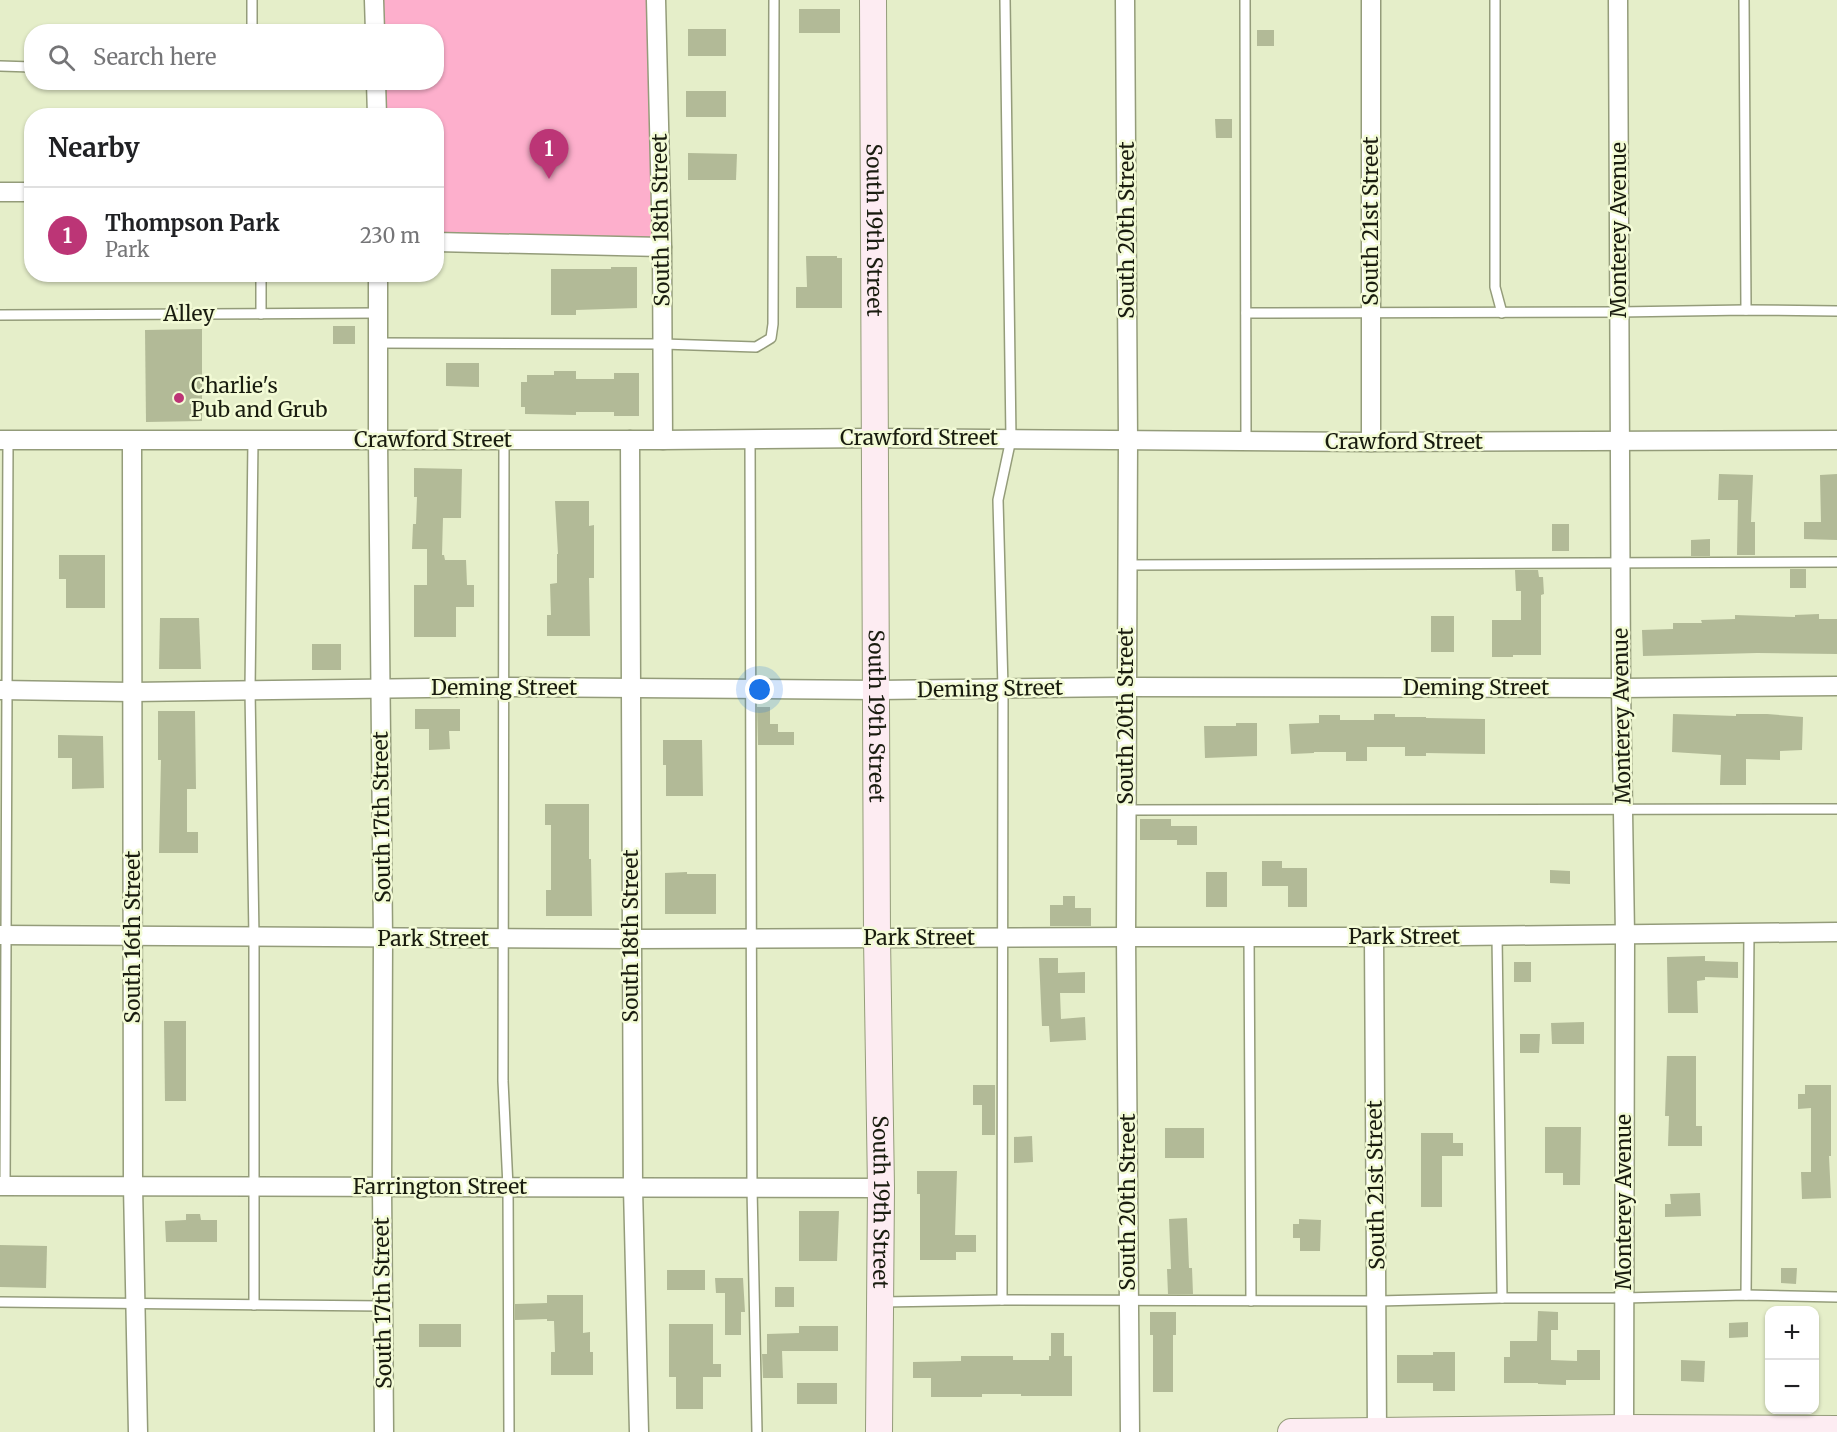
<!DOCTYPE html>
<html lang="en">
<head>
<meta charset="utf-8">
<style>
	body { margin:0; font-family:Merriweather,serif; background:#f2f2f2; color:#202124 }
	.controls { position:absolute; right:18px; bottom:18px; display:grid; overflow:hidden; border-radius:12px; box-shadow:0 2px 4px #0004 }
	.controls button { width:54px; height:54px; display:grid; place-items:center; padding:0; border:0; border-bottom:2px solid #e0e0e0; background:#fff; color:#202124; font:30px sans-serif }
	.you { position:absolute; left:760px; top:690px; width:21px; height:21px; margin:-15px; border:4px solid #fff; border-radius:50%; background:#1a73e8; box-shadow:0 0 0 9px #1a73e833 }
	.badge { display:grid; place-items:center; width:39px; height:39px; border-radius:50%; background:#bc3576; color:#fff; font-size:20px; font-weight:700 }
	.pin { position:absolute; translate:-50% -50px; filter:drop-shadow(0 2px 3px #0008) }
	.pin::after { content:''; position:absolute; top:32px; width:21px; height:18px; background:inherit; clip-path:polygon(0 0,100% 0,50% 100%) }
	.list { margin:0; padding:0; list-style:none }
	h2 { display:flex; justify-content:space-between; align-items:center; height:78px; margin:0; padding:0 24px; font-size:26px }
	h2 small { font-size:20px; font-weight:400; color:#757577 }
	.list li { display:grid; grid-template-columns:39px 1fr auto; gap:18px; align-items:center; box-sizing:border-box; height:96px; padding:0 24px; border-top:2px solid #e0e0e0 }
	.list b { display:block; font-size:22px; white-space:nowrap }
	.list p { margin:0; font-size:20px; white-space:nowrap; color:#757577 }
	.list em { font-size:20px; font-style:normal; color:#757577 }
	.icon { flex:none; width:33px; height:33px; fill:none; stroke:currentColor; stroke-width:2; stroke-linecap:round; stroke-linejoin:round }
	.map { position:relative; flex:none; width:1837px; height:1432px; overflow:hidden }
	.search { position:absolute; background:#fff; box-shadow:0 2px 4px #0004; left:24px; top:24px; width:420px; height:66px; display:flex; align-items:center; gap:15px; box-sizing:border-box; padding:0 21px; border-radius:24px; color:#757577; font-size:22px }
	.panel { position:absolute; background:#fff; box-shadow:0 2px 4px #0004; left:24px; top:108px; width:420px; height:174px; border-radius:24px }
	.map>svg:first-child { display:block }
	.green { fill:#fdafcc }
	.building { fill:#b2ba97 }
	.lines { fill:none; stroke-linecap:round; stroke-linejoin:round }
	.lane-casing { stroke:#949c7a; stroke-width:12 }
	.street-casing { stroke:#949c7a; stroke-width:21 }
	.secondary-casing { stroke:#949c7a; stroke-width:28 }
	.lane { stroke:#fff; stroke-width:9 }
	.street { stroke:#fff; stroke-width:18 }
	.secondary { stroke:#fdecf2; stroke-width:26 }
	.poi-dot { fill:#bc3576; stroke:#f3fbd6; stroke-width:2 }
	.labels { text-anchor:middle; stroke-width:5; stroke-linejoin:round; paint-order:stroke }
	.street-label { font-size:21px; fill:#191c0f; stroke:#f3fbd6 }
	.poi-label { font-size:21px; fill:#191c0f; stroke:#f3fbd6; text-anchor:start }
</style>
</head>
<body>
<div class="map">
<svg width="1837" height="1432" viewBox="0 0 1837 1432">
	<rect width="100%" height="100%" fill="#e5eec9"/>
	<polygon class="green" points="374,0 656,0 662,247 437,242 436,116 376,115 375,83 436,82 436,32 375,31"/>
	<g class="building">
		<rect x="799" y="9" width="41" height="24"/>
		<rect x="688" y="29" width="38" height="27"/>
		<rect x="1257" y="30" width="17" height="16"/>
		<rect x="686" y="91" width="40" height="26"/>
		<polygon points="1215,119 1232,119 1232,138 1216,138"/>
		<polygon points="688,153 737,154 736,180 688,180"/>
		<polygon points="806,256 837,256 837,258 842,258 842,308 796,308 796,287 807,287"/>
		<polygon points="611,267 637,267 637,308 576,310 576,315 551,315 551,269 611,269"/>
		<rect x="333" y="326" width="22" height="18"/>
		<polygon points="202,329 202,421 146,422 145,330"/>
		<polygon points="446,363 479,363 479,387 446,386"/>
		<polygon points="554,371 576,371 576,379 614,379 614,373 639,373 639,416 614,416 614,412 576,412 576,415 525,414 525,407 521,407 521,382 527,382 527,375 554,375"/>
		<polygon points="414,468 462,469 461,518 443,518 442,555 444,555 445,560 466,560 467,585 474,585 474,607 456,607 456,637 414,637 414,585 427,585 427,549 412,549 413,524 416,524 417,497 414,497"/>
		<polygon points="1719,474 1753,475 1751,522 1755,522 1755,555 1737,555 1738,500 1718,500"/>
		<polygon points="1837,474 1837,540 1804,539 1804,522 1821,522 1820,475"/>
		<polygon points="555,501 589,501 589,526 594,525 594,578 589,578 590,636 547,636 547,615 551,615 550,584 557,583 557,554 558,554"/>
		<rect x="1552" y="524" width="17" height="27"/>
		<polygon points="1710,539 1710,556 1691,556 1691,540"/>
		<polygon points="59,555 105,555 105,608 66,608 66,579 59,579"/>
		<rect x="1790" y="569" width="16" height="19"/>
		<polygon points="1515,570 1538,570 1539,577 1543,577 1544,594 1541,595 1541,655 1513,655 1513,657 1492,657 1492,620 1521,620 1521,591 1516,591"/>
		<polygon points="1819,614 1819,619 1837,619 1837,654 1757,653 1643,656 1642,630 1673,629 1673,623 1702,623 1701,620 1735,619 1735,615 1795,617 1795,615"/>
		<rect x="1431" y="616" width="23" height="36"/>
		<polygon points="160,618 199,618 201,669 159,669"/>
		<rect x="312" y="644" width="29" height="26"/>
		<polygon points="757,707 770,707 770,724 778,724 778,732 794,732 794,745 758,745"/>
		<polygon points="415,709 460,709 460,731 449,731 450,749 429,750 429,729 415,729"/>
		<polygon points="158,711 195,711 196,789 187,789 187,832 198,832 198,853 159,853 161,760 158,760"/>
		<polygon points="1374,714 1395,714 1395,717 1426,717 1426,718 1485,719 1485,754 1426,753 1426,756 1405,756 1405,747 1367,747 1367,761 1346,761 1346,752 1314,752 1314,753 1291,754 1289,724 1319,723 1319,715 1340,715 1340,720 1374,720"/>
		<polygon points="1673,714 1736,716 1736,714 1767,714 1803,717 1802,750 1780,751 1780,760 1746,759 1746,785 1720,785 1721,755 1672,752"/>
		<polygon points="1236,723 1257,723 1257,756 1205,758 1204,726 1236,726"/>
		<polygon points="58,735 103,736 104,788 72,789 72,758 58,758"/>
		<polygon points="663,740 702,740 703,796 666,796 666,765 663,765"/>
		<polygon points="545,804 589,804 589,859 591,859 592,916 546,916 546,890 551,890 551,825 545,825"/>
		<polygon points="1140,819 1171,819 1171,826 1197,826 1197,845 1177,845 1177,840 1140,840"/>
		<polygon points="1262,861 1282,861 1282,868 1307,868 1307,907 1288,907 1288,886 1262,886"/>
		<polygon points="1550,870 1570,871 1570,884 1550,883"/>
		<polygon points="687,872 687,874 716,874 716,914 665,914 665,873"/>
		<rect x="1206" y="872" width="21" height="35"/>
		<polygon points="1063,896 1075,896 1075,908 1091,908 1091,926 1050,926 1050,905 1063,905"/>
		<polygon points="1705,956 1705,961 1738,962 1738,978 1705,977 1705,980 1697,981 1698,1013 1668,1013 1667,957"/>
		<polygon points="1039,958 1058,958 1058,973 1085,972 1085,993 1060,993 1061,1019 1085,1017 1086,1040 1050,1042 1049,1026 1042,1026"/>
		<rect x="1514" y="962" width="17" height="20"/>
		<polygon points="164,1021 186,1021 186,1101 165,1101"/>
		<polygon points="1584,1022 1584,1044 1552,1044 1551,1023"/>
		<polygon points="1520,1034 1540,1034 1539,1053 1520,1053"/>
		<polygon points="1667,1056 1696,1056 1696,1126 1702,1126 1702,1146 1668,1146 1669,1116 1665,1116"/>
		<polygon points="973,1085 995,1085 995,1135 982,1135 982,1105 973,1105"/>
		<polygon points="1805,1085 1831,1085 1831,1156 1829,1156 1831,1198 1802,1199 1801,1172 1811,1172 1811,1108 1798,1109 1798,1094 1805,1094"/>
		<polygon points="1545,1127 1581,1127 1580,1185 1563,1185 1563,1173 1545,1173"/>
		<rect x="1165" y="1128" width="39" height="30"/>
		<polygon points="1421,1133 1453,1133 1453,1143 1463,1143 1463,1156 1442,1156 1442,1207 1421,1207"/>
		<polygon points="1032,1136 1033,1162 1014,1163 1014,1137"/>
		<polygon points="917,1171 957,1171 955,1235 976,1235 976,1252 956,1252 956,1260 920,1260 920,1194 917,1194"/>
		<polygon points="1700,1193 1701,1216 1665,1217 1665,1204 1671,1204 1670,1194"/>
		<polygon points="799,1211 839,1211 837,1261 799,1261"/>
		<polygon points="186,1214 200,1214 201,1220 217,1220 217,1242 166,1242 165,1221 186,1220"/>
		<polygon points="1187,1218 1189,1268 1192,1268 1193,1294 1168,1294 1167,1269 1171,1269 1169,1219"/>
		<polygon points="1299,1219 1321,1220 1320,1251 1300,1251 1300,1238 1293,1238 1293,1224 1299,1224"/>
		<polygon points="0,1245 47,1246 46,1288 0,1287"/>
		<polygon points="1781,1268 1797,1268 1796,1284 1781,1283"/>
		<rect x="667" y="1270" width="38" height="20"/>
		<polygon points="715,1278 743,1278 745,1312 741,1312 741,1335 725,1335 725,1293 716,1293"/>
		<rect x="775" y="1287" width="19" height="20"/>
		<polygon points="547,1295 583,1295 583,1333 590,1332 590,1352 593,1352 593,1375 551,1375 551,1352 555,1352 554,1321 547,1321 547,1319 515,1320 515,1304 547,1303"/>
		<polygon points="1538,1311 1558,1312 1558,1330 1551,1330 1551,1360 1577,1361 1577,1350 1600,1350 1600,1380 1566,1380 1566,1385 1538,1384 1538,1383 1504,1383 1504,1357 1510,1357 1510,1341 1537,1341"/>
		<polygon points="1150,1312 1176,1312 1176,1335 1173,1335 1173,1392 1153,1392 1153,1335 1150,1335"/>
		<polygon points="1748,1322 1748,1337 1729,1338 1729,1323"/>
		<rect x="419" y="1324" width="42" height="23"/>
		<polygon points="669,1324 713,1324 713,1364 721,1364 721,1377 703,1377 703,1409 676,1409 676,1377 669,1377"/>
		<polygon points="799,1326 838,1326 838,1351 782,1351 783,1378 763,1378 762,1354 767,1354 767,1334 799,1333"/>
		<polygon points="1051,1333 1064,1333 1064,1356 1072,1356 1072,1396 1021,1396 1021,1394 982,1394 982,1397 931,1397 931,1378 913,1378 913,1362 961,1361 961,1356 1013,1356 1013,1360 1049,1360 1049,1356 1051,1356"/>
		<polygon points="1433,1352 1455,1352 1455,1391 1433,1391 1433,1383 1397,1383 1397,1355 1433,1355"/>
		<polygon points="1681,1360 1705,1361 1704,1382 1681,1381"/>
		<rect x="797" y="1383" width="40" height="21"/>
	</g>
	<g class="lines">
		<g class="lane-casing">
			<g id="lane">
				<polyline points="1245,0 1246,440"/>
				<polyline points="1495,0 1495,287 1502,313"/>
				<polyline points="1744,0 1746,310"/>
				<polyline points="252,32 252,0"/>
				<polyline points="0,66 32,67"/>
				<polyline points="261,274 261,314"/>
				<polyline points="1246,313 1619,312 1746,310 1837,311"/>
				<polyline points="0,315 378,313"/>
				<polyline points="378,343 663,344 756,347 771,338 773,324 774,0"/>
				<polyline points="750,439 752,1188 757,1432"/>
				<polyline points="253,440 250,690 254,937 254,1305"/>
				<polyline points="504,440 503,1081 508,1187 509,1432"/>
				<polyline points="1127,565 1837,562"/>
				<polyline points="1126,810 1837,809"/>
				<polyline points="1497,936 1502,1298"/>
				<polyline points="1249,937 1251,1301"/>
				<polyline points="5,1186 8,440"/>
				<polyline points="1746,1295 1749,933"/>
				<polyline points="1002,1300 1003,688 998,500 1011,439 1005,0"/>
				<polyline points="0,1302 383,1306"/>
				<polyline points="882,1302 1002,1300 1378,1301 1502,1298 1624,1298 1746,1295 1837,1297"/>
			</g>
		</g>
		<g class="street-casing">
			<g id="street">
				<polyline points="374,0 375,32"/>
				<polyline points="656,0 662,247 663,440"/>
				<polyline points="1125,0 1128,439 1126,937 1130,1432"/>
				<polyline points="1618,0 1621,688 1625,935 1624,1432"/>
				<polyline points="376,82 377,116"/>
				<polyline points="0,192 32,192"/>
				<polyline points="436,242 662,247"/>
				<polyline points="378,274 378,440 383,939 382,1187 384,1432"/>
				<polyline points="0,440 663,440 874,438 1371,442 1837,440"/>
				<polyline points="630,440 633,1188 639,1432"/>
				<polyline points="132,441 133,1186 138,1432"/>
				<polyline points="1371,442 1371,0"/>
				<polyline points="0,690 132,692 504,687 877,690 1126,687 1621,688 1837,686"/>
				<polyline points="0,935 631,939 1126,937 1374,937 1837,932"/>
				<polyline points="1374,937 1377,1432"/>
				<polyline points="0,1186 881,1188"/>
			</g>
		</g>
		<g class="secondary-casing">
			<g id="secondary">
				<path id="s1" d="M873,0L877,938L881,1188L879,1432"/>
				<polyline points="1291,1432 1624,1428 1837,1429"/>
			</g>
		</g>
		<use href="#lane" class="lane"/>
		<use href="#street" class="street"/>
		<use href="#secondary" class="secondary"/>
	</g>
	<circle class="poi-dot" cx="179" cy="398" r="6"/>
	<g class="labels">
		<g class="street-label">
			<text transform="translate(661 220) rotate(-91)" y="7">South 18th Street</text>
			<text transform="translate(1371 221) rotate(-90)" y="7">South 21st Street</text>
			<text dy="7" stroke="none"><textPath href="#s1" startOffset="230">South 19th Street</textPath></text>
			<text transform="translate(1127 230) rotate(-90)" y="7">South 20th Street</text>
			<text transform="translate(1619 230) rotate(-90)" y="7">Monterey Avenue</text>
			<text x="189" y="321">Alley</text>
			<text x="919" y="445">Crawford Street</text>
			<text x="433" y="447">Crawford Street</text>
			<text x="1404" y="449">Crawford Street</text>
			<text x="504" y="695">Deming Street</text>
			<text x="1476" y="695">Deming Street</text>
			<text transform="translate(990 689) rotate(-1)" y="7">Deming Street</text>
			<text dy="7" stroke="none"><textPath href="#s1" startOffset="716">South 19th Street</textPath></text>
			<text transform="translate(1126 716) rotate(-90)" y="7">South 20th Street</text>
			<text transform="translate(1622 716) rotate(-91)" y="7">Monterey Avenue</text>
			<text transform="translate(382 817) rotate(-91)" y="7">South 17th Street</text>
			<text transform="translate(631 936) rotate(-90)" y="7">South 18th Street</text>
			<text transform="translate(133 937) rotate(-90)" y="7">South 16th Street</text>
			<text x="1404" y="944">Park Street</text>
			<text x="919" y="945">Park Street</text>
			<text x="433" y="946">Park Street</text>
			<text transform="translate(1376 1185) rotate(-91)" y="7">South 21st Street</text>
			<text x="440" y="1194">Farrington Street</text>
			<text dy="7" stroke="none"><textPath href="#s1" startOffset="1202">South 19th Street</textPath></text>
			<text transform="translate(1128 1202) rotate(-90)" y="7">South 20th Street</text>
			<text transform="translate(1624 1202) rotate(-90)" y="7">Monterey Avenue</text>
			<text transform="translate(383 1303) rotate(-91)" y="7">South 17th Street</text>
		</g>
		<g class="poi-label">
			<text x="191" y="393">Charlie's<tspan x="191" dy="24">Pub and Grub</tspan></text>
		</g>
	</g>
</svg>
<div class="controls">
<button>+</button>
<button>−</button>
</div>
<div class="you"></div>
<div class="pin badge" style="left:549px;top:179px">1</div>
<div class="search"><svg class="icon" aria-label="search" viewBox="0 0 24 24"><circle cx="10" cy="10" r="6"/><path d="M15 15l6 6"/></svg>Search here</div>
<section class="panel">
<h2>Nearby<small></small></h2>
<ul class="list">
<li><span class="badge">1</span><div><b>Thompson Park</b><p>Park</p></div><em>230 m</em></li>
</ul>
</section>
</div>
</body>
</html>
